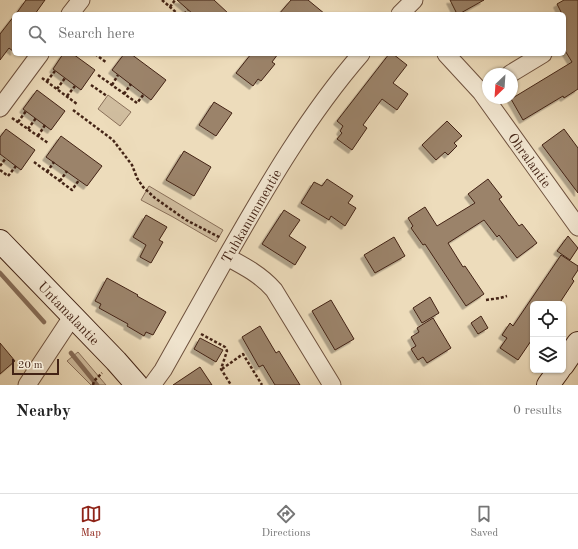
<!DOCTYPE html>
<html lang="en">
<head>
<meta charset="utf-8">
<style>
	body { margin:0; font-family:"Old Standard TT",serif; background:#f6f6f6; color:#222 }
	.controls { position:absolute; right:12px; bottom:12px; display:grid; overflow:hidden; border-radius:6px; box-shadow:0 1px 3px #0004 }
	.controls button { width:36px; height:36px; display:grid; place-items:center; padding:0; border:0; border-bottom:1px solid #e0e0e0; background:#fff; color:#222; font:20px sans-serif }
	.compass { position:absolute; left:482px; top:68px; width:36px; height:36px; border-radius:50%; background:#fff; box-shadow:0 1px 3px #0004; rotate:205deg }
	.scale { position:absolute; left:12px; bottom:10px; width:47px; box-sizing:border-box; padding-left:4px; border:2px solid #432315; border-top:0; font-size:11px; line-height:14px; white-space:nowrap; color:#432315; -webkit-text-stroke:3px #f3e8d3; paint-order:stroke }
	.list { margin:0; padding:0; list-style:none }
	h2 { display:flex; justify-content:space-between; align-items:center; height:52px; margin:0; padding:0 16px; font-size:17px }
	h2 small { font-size:13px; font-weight:400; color:#767676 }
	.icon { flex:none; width:22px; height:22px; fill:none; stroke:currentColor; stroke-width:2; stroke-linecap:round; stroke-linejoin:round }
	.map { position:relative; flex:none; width:578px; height:385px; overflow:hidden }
	.search { position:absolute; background:#fff; box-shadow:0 1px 3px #0004; left:12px; right:12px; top:12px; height:44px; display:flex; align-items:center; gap:10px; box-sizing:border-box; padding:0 14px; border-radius:6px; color:#767676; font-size:15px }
	.sheet { height:108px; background:#fff }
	nav { display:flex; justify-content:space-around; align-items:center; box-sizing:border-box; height:56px; border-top:1px solid #e0e0e0; background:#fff; font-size:11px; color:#767676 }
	nav a { display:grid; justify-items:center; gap:2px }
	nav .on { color:#8f2418 }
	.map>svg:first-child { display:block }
	.green { fill:#d0bd9f; stroke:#8a705a }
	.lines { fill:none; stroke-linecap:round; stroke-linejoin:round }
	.stream { stroke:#866c57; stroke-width:4.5 }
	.building { fill:#9b836b; stroke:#432315; filter:url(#shadow) }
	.street-casing { stroke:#6e513e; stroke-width:19 }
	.secondary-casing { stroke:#432315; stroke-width:24 }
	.path { stroke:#432315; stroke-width:2.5; stroke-dasharray:3 2; stroke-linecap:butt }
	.street { stroke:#f3e8d3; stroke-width:17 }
	.secondary { stroke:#f3e8d3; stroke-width:22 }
	.labels { text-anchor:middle; stroke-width:3; stroke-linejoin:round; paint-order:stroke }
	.street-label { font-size:14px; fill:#432315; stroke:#f3e8d3 }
</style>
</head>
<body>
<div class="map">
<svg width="578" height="385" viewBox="0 0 578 385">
	<defs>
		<filter id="shadow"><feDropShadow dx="-3.5" dy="3.5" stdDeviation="0" flood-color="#0004"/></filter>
	</defs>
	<rect width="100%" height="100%" fill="#eddcbb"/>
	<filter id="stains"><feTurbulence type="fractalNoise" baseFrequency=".005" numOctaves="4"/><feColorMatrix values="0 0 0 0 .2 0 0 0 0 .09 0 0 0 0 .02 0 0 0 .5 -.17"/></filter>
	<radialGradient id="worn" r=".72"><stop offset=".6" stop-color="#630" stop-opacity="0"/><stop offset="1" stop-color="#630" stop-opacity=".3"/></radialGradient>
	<g class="green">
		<polygon points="108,95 131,112 120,126 98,109"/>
		<polygon points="149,186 223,230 216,242 173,217 141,200"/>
		<polygon points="78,352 106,385 91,385 67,361"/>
	</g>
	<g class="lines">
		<g class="stream">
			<polyline points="0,273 44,322"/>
			<polyline points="71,353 97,385"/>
		</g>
	</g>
	<g class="building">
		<polygon points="26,0 45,0 35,14 16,14"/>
		<polygon points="177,0 214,0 229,14 193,14"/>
		<polygon points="291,0 308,0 325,14 279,14"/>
		<polygon points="450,0 484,0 459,14 457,14"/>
		<polygon points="564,0 578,0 578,89 564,98 563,96 523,120 511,99 572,62 564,49 564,14 562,14 557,4"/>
		<polygon points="14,16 14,52 9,48 0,60 0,34"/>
		<polygon points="63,54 73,54 95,70 81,90 53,69"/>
		<polygon points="124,54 131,54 166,80 151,100 112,70"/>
		<polygon points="251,54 278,54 272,62 275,64 261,81 258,79 253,86 236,73"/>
		<polygon points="389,54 393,54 407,65 393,83 408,94 397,110 382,99 363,125 367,128 352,150 337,139 342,133 340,131 343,126 337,121"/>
		<polygon points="37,90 65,111 51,130 23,109"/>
		<polygon points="214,102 232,113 216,136 199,125"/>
		<polygon points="447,121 462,136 454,143 457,146 448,155 445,152 436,160 422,145"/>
		<polygon points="6,129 35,150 21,170 0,154 0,137"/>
		<polygon points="564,129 578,148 578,193 542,145"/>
		<polygon points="61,136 102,166 87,186 46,157"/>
		<polygon points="184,151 211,167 194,196 166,180"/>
		<polygon points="327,179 353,196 348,203 356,208 345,226 331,216 329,220 301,203 314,182 322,186"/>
		<polygon points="488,179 502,197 499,199 519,226 522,224 537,243 517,258 499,235 497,237 484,220 448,243 463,267 465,266 484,294 466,306 425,244 423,245 411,228 413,226 408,218 425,207 437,226 475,203 468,194"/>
		<polygon points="284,210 300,220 289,236 306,247 295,265 262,244"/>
		<polygon points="146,215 167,227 159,240 163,242 151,263 140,257 146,245 133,237"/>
		<polygon points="568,236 578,248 570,260 557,251"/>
		<polygon points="394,237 405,256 375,273 364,255"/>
		<polygon points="561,255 578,266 578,270 572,279 574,281 559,304 533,304 533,338 518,360 500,348 507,338 502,335 510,323 513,326"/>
		<polygon points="107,278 138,295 137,296 166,312 153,335 146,332 144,336 127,326 128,324 99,308 101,304 95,301"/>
		<polygon points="430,297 439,313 422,323 413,308"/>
		<polygon points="331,300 354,339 335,350 312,311"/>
		<polygon points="481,316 488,328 478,334 471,323"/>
		<polygon points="433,318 451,348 427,363 423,357 418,360 411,349 416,346 411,337 419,332 417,328"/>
		<polygon points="260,326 276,353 279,351 300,385 275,385 263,365 259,367 242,337"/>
		<polygon points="200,338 223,350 216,362 194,349"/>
		<polygon points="0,343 15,361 0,374"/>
		<polygon points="200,367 212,385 173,385"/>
	</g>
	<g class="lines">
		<g class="street-casing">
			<g id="street">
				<polyline points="70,14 81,0"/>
				<polyline points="400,14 414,0"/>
				<polyline points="446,54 481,92 578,227"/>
				<polyline points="510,74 543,54"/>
				<polyline points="0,108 40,54"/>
				<path d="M227,257C244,266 261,275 274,290L332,385"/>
				<polyline points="27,385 72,317"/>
				<path d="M152,385L163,370C184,332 206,294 227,256C267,186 308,115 361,54"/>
			</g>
		</g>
		<g class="secondary-casing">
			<g id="secondary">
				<polyline points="0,241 116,361 137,385"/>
				<polyline points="563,365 578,343"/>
				<polyline points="548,385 559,370"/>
			</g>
		</g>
		<g class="path">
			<polyline points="162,0 178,14"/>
			<polyline points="170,7 175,0"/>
			<polyline points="184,14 188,10"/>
			<polyline points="95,54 107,63"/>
			<polyline points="98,75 137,103 144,94"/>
			<polyline points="42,78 77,104"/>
			<polyline points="47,81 55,71"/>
			<polyline points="91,85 107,96"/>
			<polyline points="112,85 118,75"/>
			<polyline points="57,89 65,78"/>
			<polyline points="124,94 131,84"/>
			<polyline points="67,96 75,86"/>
			<polyline points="73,110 113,140 132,165 137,178 143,187 155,198 186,220 221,238"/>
			<polyline points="12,118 48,143"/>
			<polyline points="18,122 26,111"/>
			<polyline points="28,129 36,118"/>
			<polyline points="38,136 45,125"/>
			<polyline points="34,162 72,190 79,180"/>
			<polyline points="0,166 6,158"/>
			<polyline points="0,170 8,176 16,166"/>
			<polyline points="47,172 54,162"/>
			<polyline points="60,181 67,171"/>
			<polyline points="486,300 500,298 507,296"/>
			<polyline points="201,334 225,347 227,351 221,369 231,385"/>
			<polyline points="222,369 243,354 262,385"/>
			<polyline points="93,385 94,381 102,373"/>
		</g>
		<use href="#street" class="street"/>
		<use href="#secondary" class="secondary"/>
	</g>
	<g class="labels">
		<g class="street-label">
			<text transform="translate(530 160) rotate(54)" y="5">Ohralantie</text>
			<text transform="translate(251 216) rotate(-60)" y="5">Tuhkanummentie</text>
			<text transform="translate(69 313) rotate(46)" y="5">Untamalantie</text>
		</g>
	</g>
	<rect width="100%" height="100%" filter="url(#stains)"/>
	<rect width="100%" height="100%" fill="url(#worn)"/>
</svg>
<div class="controls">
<button><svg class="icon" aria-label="locate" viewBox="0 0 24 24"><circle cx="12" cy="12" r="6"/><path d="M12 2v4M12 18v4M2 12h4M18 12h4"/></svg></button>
<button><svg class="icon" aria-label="layers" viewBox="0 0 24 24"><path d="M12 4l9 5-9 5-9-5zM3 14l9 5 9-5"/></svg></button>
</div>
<svg class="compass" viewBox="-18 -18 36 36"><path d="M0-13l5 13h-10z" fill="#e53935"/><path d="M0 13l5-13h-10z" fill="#767676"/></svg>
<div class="scale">20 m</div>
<div class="search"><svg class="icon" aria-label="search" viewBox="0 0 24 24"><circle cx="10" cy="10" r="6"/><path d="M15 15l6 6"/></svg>Search here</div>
</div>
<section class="sheet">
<h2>Nearby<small>0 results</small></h2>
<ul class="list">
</ul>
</section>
<nav>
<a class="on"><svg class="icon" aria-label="map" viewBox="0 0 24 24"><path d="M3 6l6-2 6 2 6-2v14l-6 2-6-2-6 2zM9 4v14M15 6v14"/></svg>Map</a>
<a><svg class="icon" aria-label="directions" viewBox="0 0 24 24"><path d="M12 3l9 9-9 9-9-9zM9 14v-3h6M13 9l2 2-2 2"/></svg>Directions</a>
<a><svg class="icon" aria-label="saved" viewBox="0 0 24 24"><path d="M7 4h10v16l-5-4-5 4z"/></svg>Saved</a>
</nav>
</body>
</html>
